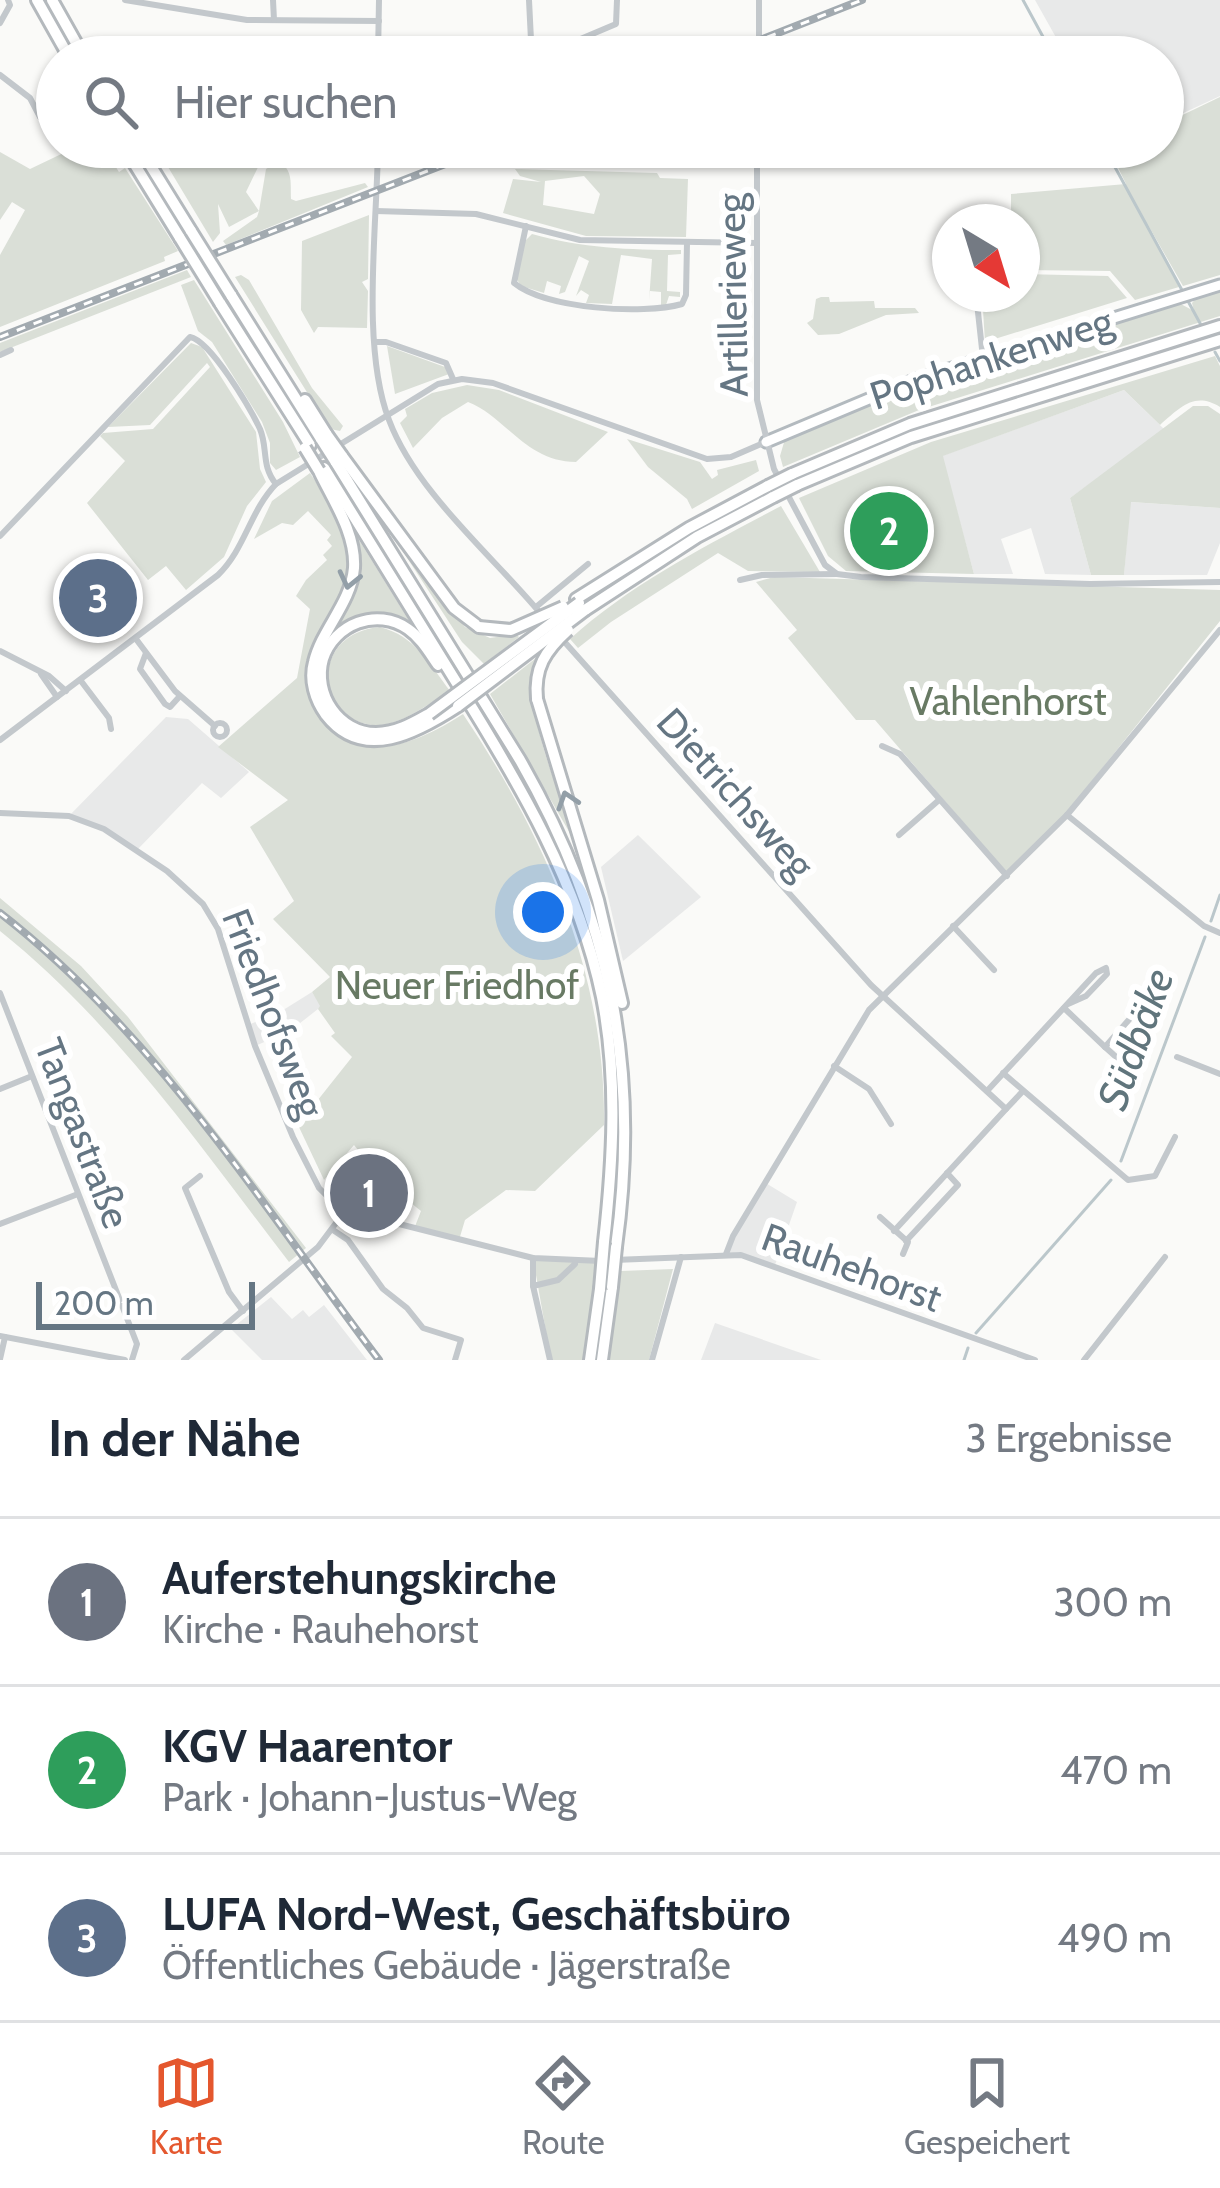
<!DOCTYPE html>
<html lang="de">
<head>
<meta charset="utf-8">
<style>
	body { margin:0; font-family:Cabin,sans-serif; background:#f2f2f3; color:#1f2937 }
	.compass { position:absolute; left:932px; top:204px; width:108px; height:108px; border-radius:50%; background:#fff; box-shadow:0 3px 9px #0004; rotate:142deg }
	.scale { position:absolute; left:36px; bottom:30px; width:219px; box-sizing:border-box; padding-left:12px; border:6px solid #657683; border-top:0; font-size:33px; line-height:42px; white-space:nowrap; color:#657683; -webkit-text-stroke:9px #fff; paint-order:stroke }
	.you { position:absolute; left:543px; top:912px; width:42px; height:42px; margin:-30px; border:9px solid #fff; border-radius:50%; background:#1a73e8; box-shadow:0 0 0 18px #1a73e833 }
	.badge { display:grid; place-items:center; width:78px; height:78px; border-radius:50%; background:#e4572e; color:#fff; font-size:39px; font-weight:700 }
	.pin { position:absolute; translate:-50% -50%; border:6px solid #fff; box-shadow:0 3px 12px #0006 }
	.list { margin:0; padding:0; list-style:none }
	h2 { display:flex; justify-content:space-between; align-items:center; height:156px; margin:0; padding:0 48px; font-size:51px }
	h2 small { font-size:39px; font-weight:400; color:#747a83 }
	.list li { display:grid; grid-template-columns:78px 1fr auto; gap:36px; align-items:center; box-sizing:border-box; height:168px; padding:0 48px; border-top:3px solid #e0e1e3 }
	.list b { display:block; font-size:45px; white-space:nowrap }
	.list p { margin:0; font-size:39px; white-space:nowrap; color:#747a83 }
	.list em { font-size:39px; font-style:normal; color:#747a83 }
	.icon { flex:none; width:66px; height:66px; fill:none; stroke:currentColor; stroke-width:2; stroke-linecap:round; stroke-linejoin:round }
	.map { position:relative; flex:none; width:1220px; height:1360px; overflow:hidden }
	.search { position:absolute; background:#fff; box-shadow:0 3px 9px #0004; left:36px; right:36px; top:36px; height:132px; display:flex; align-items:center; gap:30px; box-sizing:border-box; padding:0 42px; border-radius:66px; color:#747a83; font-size:45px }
	.sheet { height:660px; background:#fff }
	nav { display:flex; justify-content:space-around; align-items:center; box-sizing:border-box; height:168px; border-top:3px solid #e0e1e3; background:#fff; font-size:33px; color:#747a83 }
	nav a { display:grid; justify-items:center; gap:6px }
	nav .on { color:#e4572e }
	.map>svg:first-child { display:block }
	.built { fill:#e8e9e9 }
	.green { fill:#dadfd7; fill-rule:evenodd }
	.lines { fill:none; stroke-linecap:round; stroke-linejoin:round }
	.stream { stroke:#bbc7cb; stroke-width:3 }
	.secondary-casing { stroke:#b3babf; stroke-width:15 }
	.highway-casing { stroke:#b4b9bd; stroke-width:16 }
	.street { stroke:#c3c8cc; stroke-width:6 }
	.secondary { stroke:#fff; stroke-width:9 }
	.highway { stroke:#fff; stroke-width:10 }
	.rail-casing { stroke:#a2aab0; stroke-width:8 }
	.rail { stroke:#fff; stroke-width:3; stroke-dasharray:9; stroke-linecap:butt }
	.highway-bridge-casing { stroke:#b4b9bd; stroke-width:16; stroke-linecap:butt }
	.highway-bridge { stroke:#fff; stroke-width:10 }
	.oneway { stroke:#939fa8 }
	.labels { text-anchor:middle; stroke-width:12; stroke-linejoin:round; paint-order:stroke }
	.street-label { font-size:39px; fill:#657683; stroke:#fff }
	.park-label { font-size:39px; fill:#687a64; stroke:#fff }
	.water-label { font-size:42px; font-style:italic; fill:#60757c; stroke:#fff }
</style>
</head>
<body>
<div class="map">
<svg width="1220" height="1360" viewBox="0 0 1220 1360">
	<rect width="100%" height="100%" fill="#fafaf8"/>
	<g class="built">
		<polygon points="1035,0 1220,0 1220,96 1177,116 1163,116 1163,57 1067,57"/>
		<polygon points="1124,390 1165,430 1070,498 1091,575 1045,574 1031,528 1001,539 1013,574 974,574 942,456"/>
		<polygon points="1130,502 1220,508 1220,543 1207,575 1124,575"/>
		<polygon points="166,717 188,719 249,772 221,798 202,783 137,850 110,832 69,816"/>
		<polygon points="638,835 701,897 623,961 601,867"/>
		<polygon points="312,992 321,1006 318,1009 290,1031 255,1046 248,1025 280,1012"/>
		<polygon points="764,1182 797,1202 775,1265 740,1252 726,1254"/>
		<polygon points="271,1297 292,1319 303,1310 309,1317 324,1305 367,1360 262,1360 231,1329"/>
		<polygon points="715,1323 821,1360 701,1360"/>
	</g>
	<g class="green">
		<polygon points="1220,97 1220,275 1183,286 1148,225 1179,287 1135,300 1110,271 1022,270 1022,222 1011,222 1011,194 1126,184 1108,147 1163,147 1163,120 1170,121"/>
		<polygon points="76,147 103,147 119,172 125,168 178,251 164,257 165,261 0,327 0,255 25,210 12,202 0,220 0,152 30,169"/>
		<path d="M156,147H259L260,163L246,192L259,211L266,169L279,161C294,171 290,184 291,199L296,201L365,183L368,187L226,245L223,241L257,217L259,211L229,227L218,204L220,233L213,242Z"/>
		<path d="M515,169L657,173L660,178L688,179L686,237L586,236L503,213L513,179L541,182L520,176ZM584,176L600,194L594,214L543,205L545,181Z"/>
		<polygon points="369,215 368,279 362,282 368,291 367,328 318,327 314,333 301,310 302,241"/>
		<path d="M532,234C582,248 629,250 681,250V254L668,255L667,291L680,292V297L669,296L666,305H661V292L650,291L649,301L652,259L621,255L612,304L586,303L589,295L581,290L576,296L589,261L579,256L565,292L559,294L561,286L547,281L544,293L521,286L516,278L525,241Z"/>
		<polygon points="187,270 191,277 0,352 0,343"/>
		<polygon points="1022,274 1108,276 1127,298 985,342 982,294 1022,294"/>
		<polygon points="241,275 249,280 312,388 343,426 340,431 330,429 235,277"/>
		<polygon points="194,280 283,422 300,457 276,470 270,463 270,443 262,422 212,342 198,331 181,285"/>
		<path d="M1220,289V316L919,410L783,467L780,456L785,439C911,380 1044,343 1177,302L1194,311L1192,303L1198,296Z"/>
		<polygon points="821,297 829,297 830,302 874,301 875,308 915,308 919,313 886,315 839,334 818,335 807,323 813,319 816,299"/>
		<polygon points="191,343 202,347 256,432 260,469 266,482 247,506 224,557 186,590 166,566 148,580 87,503 125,461 100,436 103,433 153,429 210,367 207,363 150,425 108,427"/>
		<polygon points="387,346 445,367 449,374 395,394"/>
		<path d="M1215,356L1220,366V407C1194,391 1180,408 1160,425L1124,390L943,456L974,574L846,571L828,556L799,498L931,442Z"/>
		<path d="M467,385L499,390L608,432L576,462C526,462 505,416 468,402L442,418L413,448L400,423L407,416L405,409L432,393Z"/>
		<polygon points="1193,406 1208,406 1220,414 1220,508 1131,502 1124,575 1091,575 1070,498"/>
		<polygon points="627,439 700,462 712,479 718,475 717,470 756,460 759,471 692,509 687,499 648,467"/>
		<path d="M310,473C327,499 348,533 348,566C347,604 310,630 306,668C305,687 310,705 322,720C360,769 422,741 463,714C546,838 606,974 604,1125L535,1191L506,1190L465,1220L459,1240L414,1229L421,1211L381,1179L354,1145L324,1180L298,1125L352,1057L331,1036L335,1033L318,1009L320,1006L312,992L330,977L273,919L294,901L250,827L288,800L218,747L297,678L310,609L296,596L306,580L327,560L323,555L332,546L327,540L331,535L308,511L293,525L282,523L254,539L272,501Z"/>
		<polygon points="366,495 465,627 490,638 516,634 519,637 484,664 462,642"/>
		<path d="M781,506L820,572L748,571L718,553L611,622L578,648L570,639C632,583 707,545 781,506Z"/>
		<polygon points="356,535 413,627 382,615 328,641 357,584 360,562"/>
		<polygon points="774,577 1220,590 1220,621 1064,816 1006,872 875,720 856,720 788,638 797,630 756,582"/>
		<path d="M380,627C415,636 429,663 450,691C428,704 398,728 372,725C314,718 310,633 380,627Z"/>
		<path d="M536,658C517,699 564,804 579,849L490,694Z"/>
		<path d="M0,898L81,966L128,1017L306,1248L289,1262C199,1145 116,1024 0,931Z"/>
		<polygon points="533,1258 597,1262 595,1272 673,1269 649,1360 551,1360"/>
	</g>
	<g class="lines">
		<g class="stream">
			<polyline points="1023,0 1054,57"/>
			<polyline points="1104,147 1201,325"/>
			<polyline points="1215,352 1220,361"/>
			<polyline points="1211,921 1220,895"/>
			<polyline points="1121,1161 1205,937"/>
			<polyline points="976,1333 1111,1180"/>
			<polyline points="964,1360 968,1348"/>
		</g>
		<g class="secondary-casing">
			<polyline id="secondary" points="766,442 914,380 1220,285"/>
		</g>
		<g class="highway-casing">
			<g id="highway">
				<polyline points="37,0 69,57"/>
				<polyline points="52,0 84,57"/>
				<polyline points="124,147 180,238"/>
				<polyline points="139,147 191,231"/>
				<polyline points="231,295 321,439"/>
				<polyline points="220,303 310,445"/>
				<polyline points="305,400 327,435"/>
				<polyline points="342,456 454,608 479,627"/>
				<path d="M335,461L520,760C610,917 641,1068 616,1247"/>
				<path d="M324,468C369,540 413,613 458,685C519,783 578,882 602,997C618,1078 613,1161 604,1242"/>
				<path d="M320,473C334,502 356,534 354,568C351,603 322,629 314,662C309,680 315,700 326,715C363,763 418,732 458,706"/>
				<polyline points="792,474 910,424 1220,326"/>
				<polyline points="797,485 911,437 1220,340"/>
				<polyline points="576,599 689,528 768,486"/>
				<polyline points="585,610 697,537 773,497"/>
				<polyline points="537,699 598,900 622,1003"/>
				<path d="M429,714C413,723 396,733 376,733C339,733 313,694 323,659C334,624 377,607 408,629C421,638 429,652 438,665"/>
				<polyline points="590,1360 600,1289"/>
				<polyline points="602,1360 612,1287"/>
			</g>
		</g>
		<g class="street">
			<polyline points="125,0 247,20 379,21"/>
			<polyline points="273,0 274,20"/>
			<polyline points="529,0 531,40 571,43 616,24 617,0"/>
			<polyline points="0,23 10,5 8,0"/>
			<polyline points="378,57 379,0"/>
			<polyline points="759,57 759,0"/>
			<polyline points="0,75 30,98 40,117"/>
			<path d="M378,147C377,227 361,347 389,420C416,492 492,555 541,614"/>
			<polyline points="757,147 757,400 774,469 825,565 837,574 861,577 1090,584 1220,582"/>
			<polyline points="376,211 476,214 580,240 757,243"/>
			<path d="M526,226L514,283C546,309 643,315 682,304L686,295L687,243"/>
			<polyline points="976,294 983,358"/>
			<polyline points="375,342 386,342 446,363 453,379"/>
			<polyline points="0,355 11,350"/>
			<path d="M0,536L190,337C211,341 250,408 260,429C268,448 261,466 276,484"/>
			<polyline points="740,580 762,575 837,574"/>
			<polyline points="536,607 588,564"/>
			<polyline points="561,638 871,985 1006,1109 1023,1091"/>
			<polyline points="136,639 175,691 215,726"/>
			<polyline points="0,651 49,676 66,691"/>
			<polyline points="146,653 140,669 165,704 170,707 180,696"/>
			<polyline points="41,674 57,697"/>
			<polyline points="81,681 109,718 111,729"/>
			<circle cx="220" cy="730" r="7"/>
			<path d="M0,740L218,575C245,549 250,511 276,484L438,384L462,379L493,383L707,459L731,457L766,442"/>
			<polyline points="882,746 900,754 1007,876"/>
			<polyline points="0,813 69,816 104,829 167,871 203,904 218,929 255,1046 293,1137 319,1188 340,1209 533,1258 601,1261"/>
			<polyline points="1067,815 1204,926 1220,933"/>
			<polyline points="899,835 939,800"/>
			<polyline points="953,926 994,970"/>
			<polyline points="0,993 137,1344 132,1360"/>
			<polyline points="1064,1008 1105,1047 1141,1006"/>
			<polyline points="1105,1047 1134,1073"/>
			<polyline points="1177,1057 1220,1074"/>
			<polyline points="834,1066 869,1089 891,1124"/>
			<polyline points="1003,1073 1128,1180 1155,1176 1175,1137"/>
			<polyline points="0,1089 32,1076"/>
			<polyline points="987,1091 1096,973 1106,968 1107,974 1086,996 1068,1004"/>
			<polyline points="200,1176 185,1188 229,1292 243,1311"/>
			<polyline points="880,1217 908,1242 903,1254"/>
			<polyline points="0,1224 78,1194"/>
			<polyline points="333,1230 348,1240 383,1289 407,1308 423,1328 461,1340 455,1360"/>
			<polyline points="894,1231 1006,1109"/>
			<polyline points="906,1241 958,1185 947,1173"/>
			<polyline points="726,1254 733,1236 869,1010 1067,815 1220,630"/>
			<polyline points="533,1258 533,1286 550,1360"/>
			<polyline points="614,1260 741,1255 1035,1360"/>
			<polyline points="533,1286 558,1280 575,1264"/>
			<polyline points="0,1336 125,1360"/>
			<polyline points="0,1359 5,1337"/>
			<polyline points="184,1360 318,1247 345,1211"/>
			<polyline points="652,1360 681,1257"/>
			<polyline points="1084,1360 1165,1257"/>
		</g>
		<use href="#secondary" class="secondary"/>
		<use href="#highway" class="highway"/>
		<g class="rail-casing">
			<g id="rail">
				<polyline points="717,57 862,0"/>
				<polyline points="0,337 489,147"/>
				<path d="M0,913C155,1033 262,1205 379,1360"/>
			</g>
		</g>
		<use href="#rail" class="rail"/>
		<g class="highway-bridge-casing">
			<g id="highway-bridge">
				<polyline points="191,231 231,295"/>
				<polyline points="180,238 220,303"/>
				<polyline points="327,435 342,456"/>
				<polyline points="321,439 335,461"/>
				<polyline points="305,448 319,471"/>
				<polyline points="768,486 792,474"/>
				<polyline points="773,497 797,485"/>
				<polyline points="479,627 511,630 563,607"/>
				<path d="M537,699C534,668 545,651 568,630"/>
				<polyline points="458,706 585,610"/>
				<polyline points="429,714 579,603"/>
				<polyline points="612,1287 616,1247"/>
				<polyline points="600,1289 604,1242"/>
			</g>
		</g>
		<use href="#highway-bridge" class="highway-bridge"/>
	</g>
	<defs><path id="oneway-chevron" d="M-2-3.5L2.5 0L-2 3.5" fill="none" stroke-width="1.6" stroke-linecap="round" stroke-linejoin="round" transform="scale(3)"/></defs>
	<g class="oneway">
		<use href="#oneway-chevron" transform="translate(349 580) rotate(103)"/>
		<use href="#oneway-chevron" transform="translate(567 800) rotate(-108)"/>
	</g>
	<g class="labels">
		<g class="street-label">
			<text transform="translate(732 295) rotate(-91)" y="14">Artillerieweg</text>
			<text transform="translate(991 358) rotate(-18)" y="14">Pophankenweg</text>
			<text transform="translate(736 793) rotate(48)" y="14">Dietrichsweg</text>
			<text transform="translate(274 1013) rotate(69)" y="14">Friedhofsweg</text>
			<text transform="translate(83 1133) rotate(69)" y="14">Tangastraße</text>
			<text transform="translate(852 1267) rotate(20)" y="14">Rauhehorst</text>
		</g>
		<g class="park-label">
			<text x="1008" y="715">Vahlenhorst</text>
			<text x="457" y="999">Neuer Friedhof</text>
		</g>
		<g class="water-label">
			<text transform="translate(1135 1039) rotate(-70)" y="15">Südbäke</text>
		</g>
	</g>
</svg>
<svg class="compass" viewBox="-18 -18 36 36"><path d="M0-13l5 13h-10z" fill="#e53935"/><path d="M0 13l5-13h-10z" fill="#747a83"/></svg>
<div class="scale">200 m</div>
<div class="you"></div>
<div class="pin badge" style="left:369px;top:1193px;background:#6b7280">1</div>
<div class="pin badge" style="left:889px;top:531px;background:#2e9e5b">2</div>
<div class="pin badge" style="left:98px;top:598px;background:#5c6f8a">3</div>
<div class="search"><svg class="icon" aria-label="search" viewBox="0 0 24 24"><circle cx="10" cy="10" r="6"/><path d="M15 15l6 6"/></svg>Hier suchen</div>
</div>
<section class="sheet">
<h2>In der Nähe<small>3 Ergebnisse</small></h2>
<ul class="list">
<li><span class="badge" style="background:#6b7280">1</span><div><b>Auferstehungskirche</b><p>Kirche · Rauhehorst</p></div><em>300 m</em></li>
<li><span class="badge" style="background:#2e9e5b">2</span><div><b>KGV Haarentor</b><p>Park · Johann-Justus-Weg</p></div><em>470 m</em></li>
<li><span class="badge" style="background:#5c6f8a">3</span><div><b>LUFA Nord-West, Geschäftsbüro</b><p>Öffentliches Gebäude · Jägerstraße</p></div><em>490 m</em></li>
</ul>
</section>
<nav>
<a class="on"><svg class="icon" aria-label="map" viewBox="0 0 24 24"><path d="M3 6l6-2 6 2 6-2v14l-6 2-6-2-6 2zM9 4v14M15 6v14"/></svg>Karte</a>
<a><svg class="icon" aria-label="directions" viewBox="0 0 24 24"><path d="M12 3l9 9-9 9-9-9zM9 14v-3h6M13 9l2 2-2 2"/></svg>Route</a>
<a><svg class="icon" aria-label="saved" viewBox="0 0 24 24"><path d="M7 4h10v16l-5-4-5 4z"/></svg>Gespeichert</a>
</nav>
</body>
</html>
